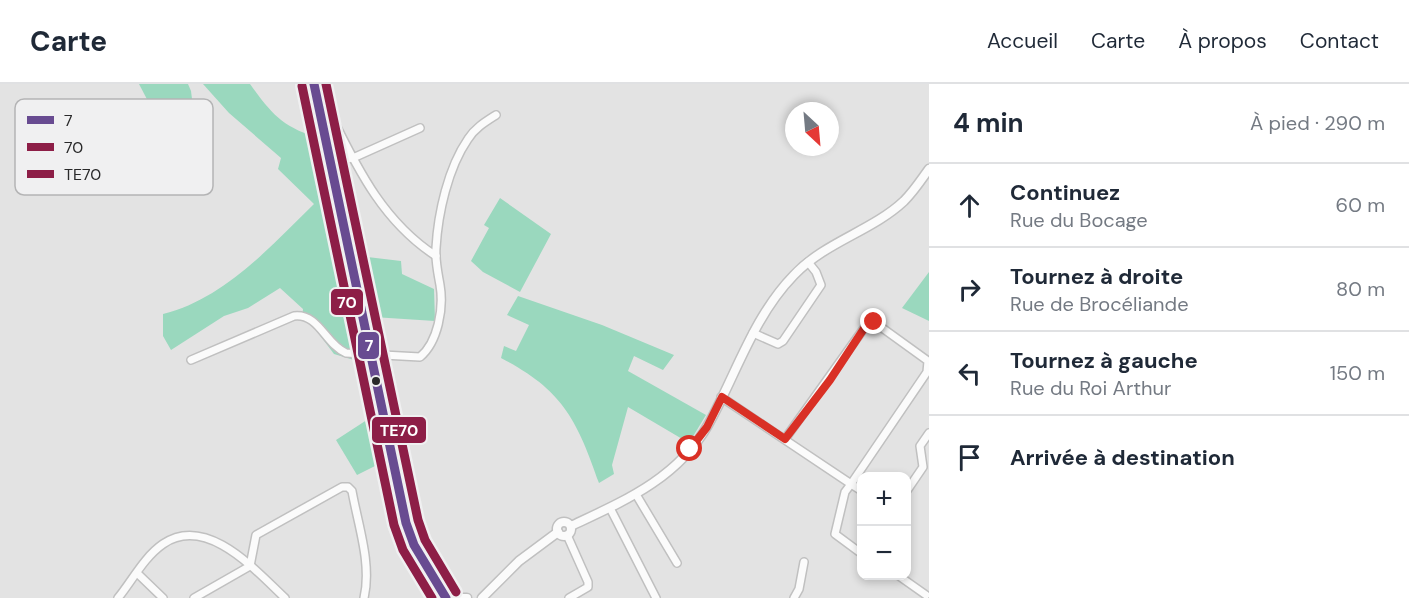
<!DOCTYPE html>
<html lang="fr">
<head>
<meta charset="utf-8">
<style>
	body { margin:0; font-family:"DM Sans",sans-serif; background:#f6f6f7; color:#1f2937 }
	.controls { position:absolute; right:18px; bottom:18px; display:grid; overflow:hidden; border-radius:12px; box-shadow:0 3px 9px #0003 }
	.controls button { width:54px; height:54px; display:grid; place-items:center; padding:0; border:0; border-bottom:2px solid #e0e1e3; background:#fff; color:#1f2937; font:30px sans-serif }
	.compass { position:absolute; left:785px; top:18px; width:54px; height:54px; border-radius:50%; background:#fff; box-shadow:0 3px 9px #0003; rotate:154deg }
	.stop { position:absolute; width:18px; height:18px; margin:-14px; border:4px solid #d93025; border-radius:50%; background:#fff }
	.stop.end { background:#d93025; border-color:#fff; box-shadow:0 2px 6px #0008 }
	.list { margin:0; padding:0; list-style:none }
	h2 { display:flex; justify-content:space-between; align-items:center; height:78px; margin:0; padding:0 24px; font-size:26px }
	h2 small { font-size:20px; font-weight:400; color:#747a83 }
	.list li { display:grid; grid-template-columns:39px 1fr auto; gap:18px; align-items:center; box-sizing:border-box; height:84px; padding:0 24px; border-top:2px solid #e0e1e3 }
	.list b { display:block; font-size:22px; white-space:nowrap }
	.list p { margin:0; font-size:20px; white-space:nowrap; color:#747a83 }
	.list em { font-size:20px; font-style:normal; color:#747a83 }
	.icon { flex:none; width:33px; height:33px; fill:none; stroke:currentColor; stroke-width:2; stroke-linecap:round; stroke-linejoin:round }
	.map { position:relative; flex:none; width:929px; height:514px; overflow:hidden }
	header { display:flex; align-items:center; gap:36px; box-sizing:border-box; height:84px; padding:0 30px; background:#fff; border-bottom:2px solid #e0e1e3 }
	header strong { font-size:28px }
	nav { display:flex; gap:33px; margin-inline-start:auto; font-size:21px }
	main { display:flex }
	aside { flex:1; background:#fff }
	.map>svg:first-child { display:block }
	.green { fill:#9ad8be }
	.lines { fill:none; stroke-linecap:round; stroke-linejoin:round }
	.minor-casing { stroke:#c0c0c0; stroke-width:10 }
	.tertiary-casing { stroke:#c0c0c0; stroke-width:11 }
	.minor { stroke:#fbfbfb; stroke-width:7 }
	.tertiary { stroke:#fbfbfb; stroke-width:8 }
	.bus-1-casing { stroke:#f0f0f1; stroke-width:14 }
	.bus-2-casing { stroke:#f0f0f1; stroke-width:14 }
	.bus-3-casing { stroke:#f0f0f1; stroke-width:14 }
	.bus-1 { stroke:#684b91; stroke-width:9 }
	.bus-2 { stroke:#8d1e47; stroke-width:9 }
	.bus-3 { stroke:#8d1e47; stroke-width:9 }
	.route { stroke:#d93025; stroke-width:8 }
	.bus-dot { fill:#29292a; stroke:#f0f0f1; stroke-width:2 }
	.key { fill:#f0f0f1; stroke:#b4b4b5; stroke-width:1.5 }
	.key-label { font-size:16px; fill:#29292a }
	.line-badge { stroke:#f0f0f1; stroke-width:2 }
	.badge-label { font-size:16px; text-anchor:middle; font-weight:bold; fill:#fff }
</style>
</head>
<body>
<header>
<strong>Carte</strong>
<nav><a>Accueil</a><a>Carte</a><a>À propos</a><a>Contact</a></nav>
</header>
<main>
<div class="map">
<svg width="929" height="514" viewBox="0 0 929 514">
	<rect width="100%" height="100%" fill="#e3e3e3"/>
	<g class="green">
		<polygon points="139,0 188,0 191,7 199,72 187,72 161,42"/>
		<path d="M203,0H250C273,32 283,43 321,55L346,176L359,172L401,177L402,190L434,205L435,237L373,233C388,320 394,416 440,494L428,499L408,462L395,463L377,381L357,391L336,356L376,330L367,298L354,276L334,270L313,242L302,235L303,225L280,204L248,224L224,232L171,266L163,252V230C224,215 271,162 314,120L278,85L281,74L229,29Z"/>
		<polygon points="500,114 551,150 520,208 483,188 471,177 489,144 484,141"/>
		<polygon points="929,188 929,237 902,224"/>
		<path d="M518,212L602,241L674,271L663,286L634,272L628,287L706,331L689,359L628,323L612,381L614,390L599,399C577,336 563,306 501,274L504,262L516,267L529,241L507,231Z"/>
	</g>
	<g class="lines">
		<g class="minor-casing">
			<g id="minor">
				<path d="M333,35C359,88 385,139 436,172"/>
				<polyline points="331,77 353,74 420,44"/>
				<polyline points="753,249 778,260 783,257 821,201 816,188 808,178"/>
				<path d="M191,276L294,232C319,229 325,260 346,269L420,273C438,258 444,224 440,201C438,189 435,177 436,164C438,129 448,84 468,55C475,44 485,38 496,31"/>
				<polyline points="721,313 851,400 845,408 835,450 862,470"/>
				<polyline points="785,355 867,240 874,238 928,277 927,288 851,400 862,407"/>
				<polyline points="906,408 923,383 920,362 929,349"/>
				<polyline points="637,412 677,479"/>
				<polyline points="610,424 656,514"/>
				<polyline points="567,451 588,498 588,503 569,514"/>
				<polyline points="137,489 163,514"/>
				<polyline points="899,492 926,511"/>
				<path d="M118,514C132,497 144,473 163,460C207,430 256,487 285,514"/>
				<path d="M194,514L250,482L256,451L342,403H348L352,407C358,441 372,480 364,514"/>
				<polyline points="794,514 799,505 804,478"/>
			</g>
		</g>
		<g class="tertiary-casing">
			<g id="tertiary">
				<polyline points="314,0 406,439 414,461 446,514"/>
				<circle cx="564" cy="445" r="7"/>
				<path d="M571,442C624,417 677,395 708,341C736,291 753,233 794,191C825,158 872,147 904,117C914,107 921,96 929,85"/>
				<polyline points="461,514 467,514"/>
				<polyline points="482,514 519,477 558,448"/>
			</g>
		</g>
		<use href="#minor" class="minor"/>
		<use href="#tertiary" class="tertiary"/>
		<g class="bus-1-casing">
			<polyline id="bus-1" points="314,0 406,439 414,461 446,514"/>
		</g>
		<g class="bus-2-casing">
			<polyline id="bus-2" points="302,2 394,441 403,466 432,514"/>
		</g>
		<g class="bus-3-casing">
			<polyline id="bus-3" points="326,0 418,436 425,456 456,508"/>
		</g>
		<use href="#bus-1" class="bus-1"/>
		<use href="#bus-2" class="bus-2"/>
		<use href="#bus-3" class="bus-3"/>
	</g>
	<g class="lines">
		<polyline class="route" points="690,365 707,343 722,313 785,355 830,296 867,240 874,238"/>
	</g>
	<circle class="bus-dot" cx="376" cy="297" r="5"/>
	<rect x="15" y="15" width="198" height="96" rx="9" class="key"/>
	<rect x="27" y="32" width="27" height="8" fill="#684b91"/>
	<rect x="27" y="59" width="27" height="8" fill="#8d1e47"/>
	<rect x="27" y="86" width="27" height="8" fill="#8d1e47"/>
	<g class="key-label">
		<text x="64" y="42">7</text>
		<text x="64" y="69">70</text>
		<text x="64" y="96">TE70</text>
	</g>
	<g class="line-badge">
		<rect x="330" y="204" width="34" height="28" rx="6" fill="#8d1e47"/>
		<rect x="357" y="247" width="23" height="29" rx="6" fill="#684b91"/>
		<rect x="371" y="332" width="56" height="28" rx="6" fill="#8d1e47"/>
	</g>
	<g class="badge-label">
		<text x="347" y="224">70</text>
		<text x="369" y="267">7</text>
		<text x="399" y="352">TE70</text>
	</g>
</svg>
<div class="controls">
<button>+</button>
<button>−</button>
</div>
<svg class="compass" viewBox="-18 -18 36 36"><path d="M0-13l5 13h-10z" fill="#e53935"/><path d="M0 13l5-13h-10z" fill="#747a83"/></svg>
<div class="stop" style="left:690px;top:365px"></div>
<div class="stop end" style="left:874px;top:238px"></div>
</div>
<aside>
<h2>4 min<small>À pied · 290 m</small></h2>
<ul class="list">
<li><svg class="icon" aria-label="ahead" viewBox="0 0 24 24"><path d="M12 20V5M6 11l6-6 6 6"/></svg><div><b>Continuez</b><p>Rue du Bocage</p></div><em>60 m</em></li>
<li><svg class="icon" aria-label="right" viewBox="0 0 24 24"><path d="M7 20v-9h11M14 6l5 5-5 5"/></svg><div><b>Tournez à droite</b><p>Rue de Brocéliande</p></div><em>80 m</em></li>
<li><svg class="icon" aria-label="left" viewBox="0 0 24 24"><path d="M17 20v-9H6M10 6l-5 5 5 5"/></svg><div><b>Tournez à gauche</b><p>Rue du Roi Arthur</p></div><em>150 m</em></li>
<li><svg class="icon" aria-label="arrive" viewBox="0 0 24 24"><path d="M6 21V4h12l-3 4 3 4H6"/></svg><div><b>Arrivée à destination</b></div></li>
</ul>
</aside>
</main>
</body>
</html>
